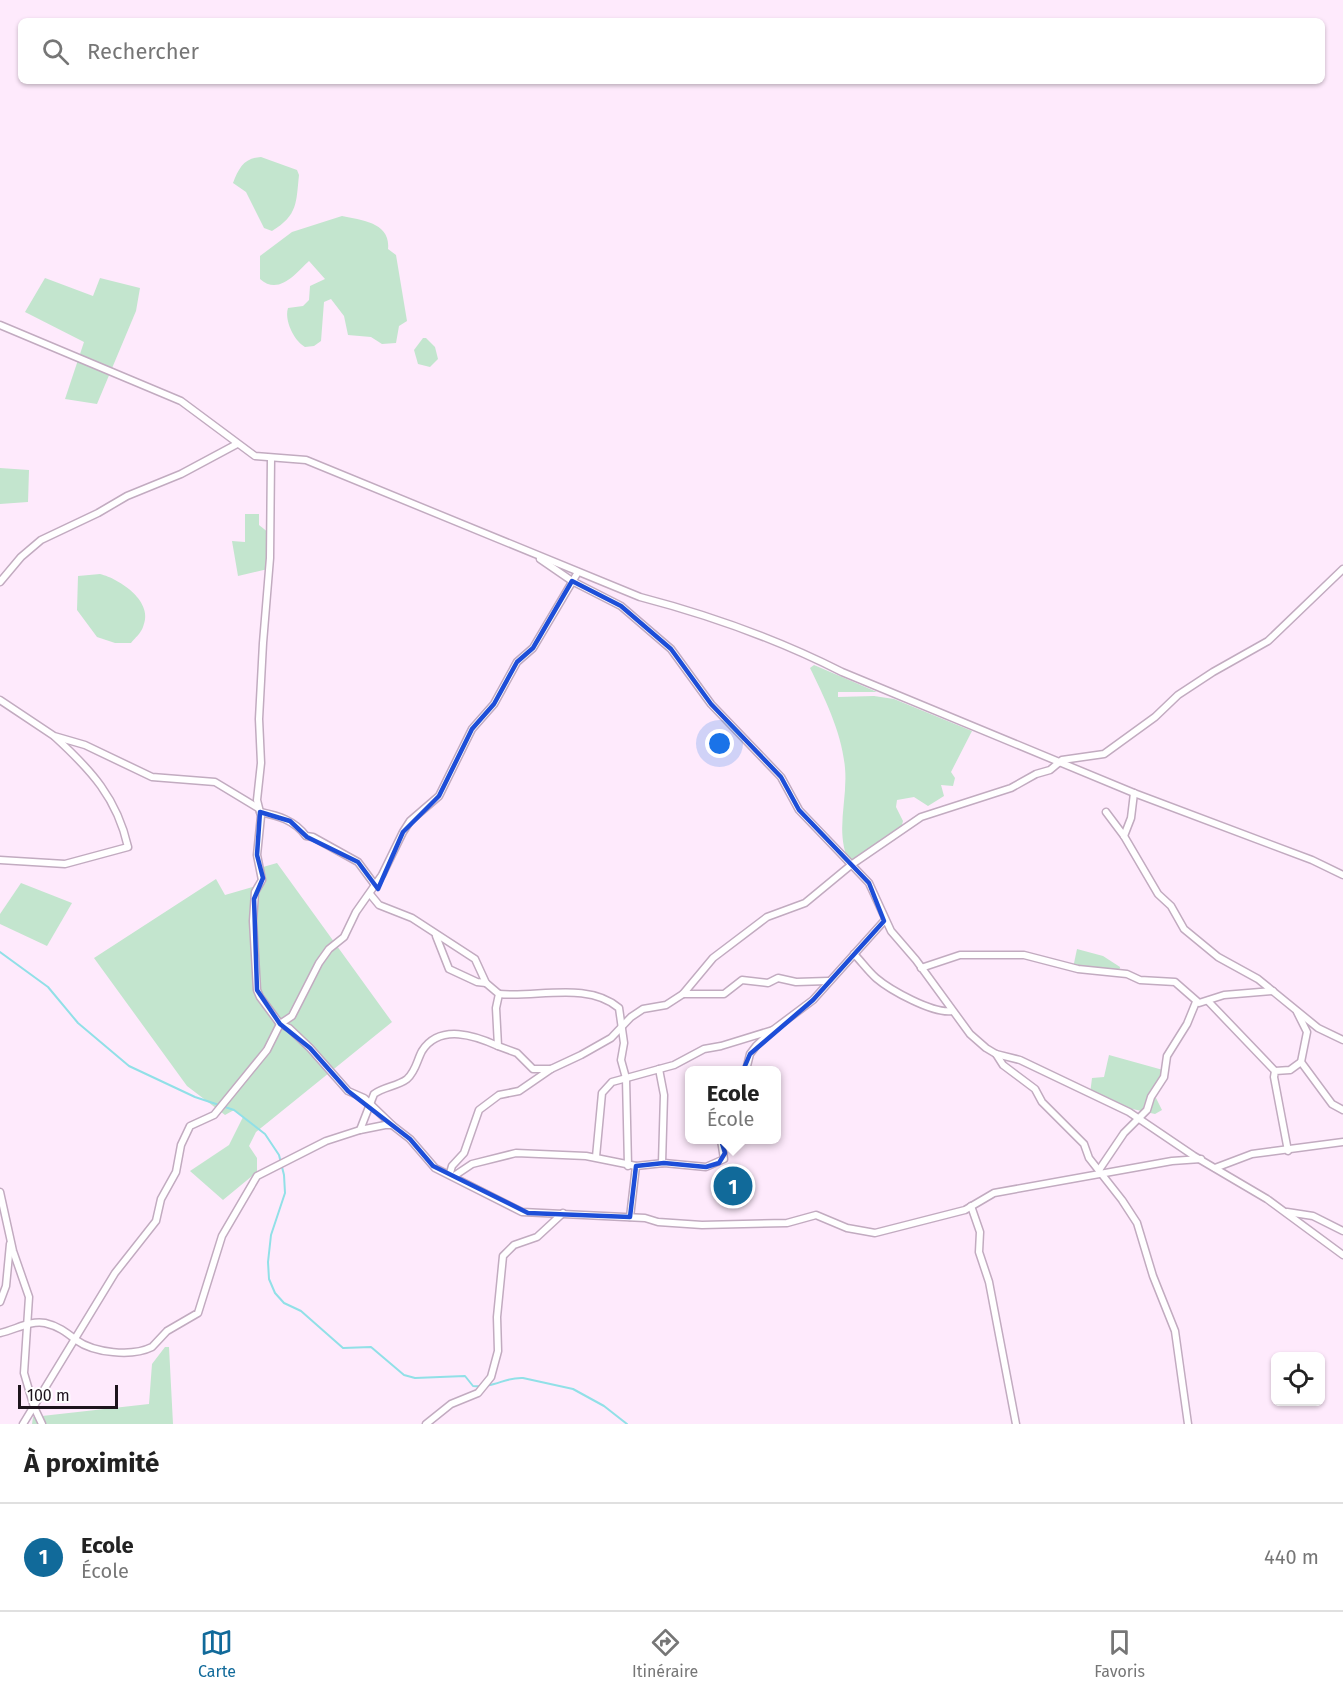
<!DOCTYPE html>
<html lang="fr">
<head>
<meta charset="utf-8">
<style>
	body { margin:0; font-family:"Fira Sans",sans-serif; background:#f2f2f2; color:#222 }
	.controls { position:absolute; right:18px; bottom:18px; display:grid; overflow:hidden; border-radius:9px; box-shadow:0 2px 4px #0004 }
	.controls button { width:54px; height:54px; display:grid; place-items:center; padding:0; border:0; border-bottom:2px solid #e0e0e0; background:#fff; color:#222; font:30px sans-serif }
	.scale { position:absolute; left:18px; bottom:15px; width:100px; box-sizing:border-box; padding-left:6px; border:3px solid #1d141c; border-top:0; font-size:16px; line-height:21px; white-space:nowrap; color:#1d141c; -webkit-text-stroke:4px #fefefe; paint-order:stroke }
	.you { position:absolute; left:720px; top:744px; width:21px; height:21px; margin:-15px; border:4px solid #fff; border-radius:50%; background:#1a73e8; box-shadow:0 0 0 9px #1a73e833 }
	.badge { display:grid; place-items:center; width:39px; height:39px; border-radius:50%; background:#116a9a; color:#fff; font-size:20px; font-weight:700 }
	.pin { position:absolute; translate:-50% -50%; border:3px solid #fff; box-shadow:0 2px 6px #0006 }
	.popup { position:absolute; left:685px; top:1066px; width:96px; height:78px; box-sizing:border-box; display:grid; place-content:center; border-radius:9px; background:#fff; filter:drop-shadow(0 2px 4px #0005); font-size:20px; white-space:nowrap; color:#767676 }
	.popup b { font-size:22px; color:#222 }
	.popup::after { content:''; position:absolute; left:50%; top:100%; margin-left:-12px; border:12px solid transparent; border-top-color:#fff }
	.list { margin:0; padding:0; list-style:none }
	h2 { display:flex; justify-content:space-between; align-items:center; height:78px; margin:0; padding:0 24px; font-size:26px }
	h2 small { font-size:20px; font-weight:400; color:#767676 }
	.list li { display:grid; grid-template-columns:39px 1fr auto; gap:18px; align-items:center; box-sizing:border-box; height:108px; padding:0 24px; border-top:2px solid #e0e0e0 }
	.list b { display:block; font-size:22px; white-space:nowrap }
	.list p { margin:0; font-size:20px; white-space:nowrap; color:#767676 }
	.list em { font-size:20px; font-style:normal; color:#767676 }
	.icon { flex:none; width:33px; height:33px; fill:none; stroke:currentColor; stroke-width:2; stroke-linecap:round; stroke-linejoin:round }
	.map { position:relative; flex:none; width:1343px; height:1424px; overflow:hidden }
	.search { position:absolute; background:#fff; box-shadow:0 2px 4px #0004; left:18px; right:18px; top:18px; height:66px; display:flex; align-items:center; gap:15px; box-sizing:border-box; padding:0 21px; border-radius:9px; color:#767676; font-size:22px }
	.sheet { height:186px; background:#fff }
	nav { display:flex; justify-content:space-around; align-items:center; box-sizing:border-box; height:84px; border-top:2px solid #e0e0e0; background:#fff; font-size:16px; color:#767676 }
	nav a { display:grid; justify-items:center; gap:3px }
	nav .on { color:#116a9a }
	.map>svg:first-child { display:block }
	.green { fill:#c3e5ce }
	.lines { fill:none; stroke-linecap:round; stroke-linejoin:round }
	.stream { stroke:#91e0e7; stroke-width:2 }
	.minor-casing { stroke:#c2abc0; stroke-width:9 }
	.minor { stroke:#fff; stroke-width:6 }
	.marked { fill:none; stroke:#1d4ed8; stroke-width:4.5; stroke-linejoin:round }
</style>
</head>
<body>
<div class="map">
<svg width="1343" height="1424" viewBox="0 0 1343 1424">
	<rect width="100%" height="100%" fill="#feeafc"/>
	<g class="green">
		<path d="M261,157L297,170L299,175C296,203 298,215 272,231L264,228L246,192L233,183C239,168 244,158 261,157Z"/>
		<path d="M342,216C362,220 391,223 388,249L396,255L407,321L399,326L396,343L382,344L371,337L348,335L344,316L331,299L324,302L321,341L314,346L305,347C294,341 284,320 288,308L303,306L309,300L310,286L325,279L309,261C296,273 279,296 260,279V256L292,232Z"/>
		<polygon points="45,278 93,296 100,278 140,288 136,311 97,404 65,399 84,342 25,312"/>
		<polygon points="423,338 426,338 435,347 438,359 430,367 418,364 414,350"/>
		<polygon points="0,468 29,470 28,502 0,504"/>
		<polygon points="245,514 259,514 259,525 269,533 268,569 238,576 232,541 245,542"/>
		<path d="M100,574C120,579 155,602 143,627C141,633 135,638 131,643H115L97,637L77,610L78,576Z"/>
		<path d="M814,665L877,692H838V697L874,696L894,699L972,731L951,772L955,778L953,786L941,785L944,796L928,806L914,797L897,800L896,807L903,821L900,832L850,864C834,833 848,801 845,768C842,733 825,699 810,668Z"/>
		<polygon points="277,863 392,1022 256,1132 249,1146 257,1158 257,1172 223,1200 190,1171 229,1145 243,1117 234,1110 225,1115 187,1086 94,958 216,879 225,895 266,883 263,867"/>
		<polygon points="21,883 72,903 47,946 0,924 0,914"/>
		<polygon points="1077,949 1103,956 1120,967 1119,974 1073,968"/>
		<polygon points="1109,1055 1163,1070 1150,1098 1156,1098 1162,1110 1155,1114 1128,1108 1090,1094 1092,1078 1104,1077"/>
		<polygon points="165,1347 169,1347 173,1424 32,1424 33,1417 149,1404 152,1364"/>
	</g>
	<g class="lines">
		<path class="stream" d="M0,952L48,987L78,1023L129,1066L195,1097L234,1110L265,1134L279,1155L284,1175L285,1193L271,1235L268,1262L269,1279L275,1293L284,1303L301,1311L343,1348L371,1347L404,1375L415,1378L465,1376L473,1386C496,1388 504,1377 523,1378L573,1389L604,1406L627,1424"/>
		<g class="minor-casing">
			<g id="minor">
				<path d="M0,325L181,401L255,456L306,460L640,597C709,615 779,640 842,672L1134,793L1312,860L1343,875"/>
				<polyline points="271,458 270,558 263,643 259,719 261,763 257,800 261,816 257,855 262,880 255,892 253,921 257,990 260,997 280,1024 289,1028 310,1048 348,1091 364,1098 392,1125"/>
				<polyline points="540,559 572,581 621,606 671,649 711,704 781,777 799,810 869,883 891,931 916,960 970,1034 986,1048 996,1054 1020,1060 1129,1112 1194,1156 1267,1199 1343,1255"/>
				<polyline points="0,582 21,557 41,540 98,513 127,496 181,474 237,444"/>
				<polyline points="0,700 54,736 85,745 152,777 215,782 258,808"/>
				<path d="M260,812C279,816 294,820 306,836L313,837L358,862L375,885"/>
				<polyline points="1106,812 1124,836 1158,894 1171,906 1184,929 1218,957 1258,979 1318,1028 1343,1040"/>
				<polyline points="1124,836 1131,818 1134,793"/>
				<path d="M0,860L65,864L128,847C117,798 91,770 55,737"/>
				<polyline points="370,894 379,905 412,918 475,959 486,983 499,994 496,1008 498,1046 517,1053 533,1069 551,1069 581,1055 611,1038 631,1017 643,1009 666,1005 683,994 713,958 767,917 805,903 851,865 921,817 1011,788 1036,774 1050,770 1062,760 1104,754 1155,717 1178,695 1213,672 1268,641 1343,569"/>
				<polyline points="436,936 449,969 477,982 486,983"/>
				<path d="M854,954C861,961 868,971 876,978C890,990 933,1014 952,1011"/>
				<polyline points="921,968 960,955 1024,955 1078,969 1127,974 1140,980 1175,982 1199,1003 1224,995 1273,991"/>
				<path d="M499,994C536,998 588,981 619,1008L624,1043L621,1060L626,1078L628,1166"/>
				<polyline points="683,994 724,994 742,980 768,983 778,978 796,982 828,981"/>
				<polyline points="1208,1001 1275,1071"/>
				<polyline points="996,1054 1003,1065 1035,1089 1042,1102 1084,1144 1089,1158 1122,1200 1137,1223 1153,1276 1175,1331 1188,1424"/>
				<polyline points="1301,1062 1332,1104 1343,1110"/>
				<polyline points="659,1069 664,1095 662,1163"/>
				<polyline points="746,1070 750,1054 756,1046 773,1030 813,1000 884,921"/>
				<path d="M360,1130L374,1094C383,1087 398,1086 407,1079C416,1071 417,1060 422,1051C440,1023 476,1036 498,1046"/>
				<polyline points="1288,1151 1274,1077 1275,1071 1290,1070 1301,1062 1307,1032 1297,1012"/>
				<polyline points="596,1157 602,1093 612,1082 674,1065 704,1049 721,1046 773,1030"/>
				<polyline points="1215,1168 1252,1154 1343,1142"/>
				<polyline points="1099,1170 1124,1133 1147,1110 1151,1097 1164,1077 1167,1056 1187,1024 1196,1002"/>
				<polyline points="450,1173 452,1166 464,1153 479,1110 499,1095 519,1091 551,1069"/>
				<polyline points="454,1176 472,1164 516,1153 586,1156 636,1166"/>
				<polyline points="0,1192 13,1251 29,1297 24,1373 34,1407 42,1424"/>
				<polyline points="971,1206 980,1232 979,1252 989,1282 1016,1424"/>
				<polyline points="1287,1212 1313,1216 1343,1231"/>
				<polyline points="630,1217 636,1166 664,1163 706,1167 724,1159 721,1140"/>
				<polyline points="0,1302 6,1286 10,1244"/>
				<path d="M0,1333C15,1330 30,1320 45,1323C58,1326 66,1332 76,1340C94,1353 132,1357 152,1347L167,1331L198,1313L222,1236L257,1176L326,1141L360,1130L385,1125H392L410,1139L435,1168L522,1212L645,1218L658,1222L702,1225L787,1223L816,1215L847,1228L875,1233L965,1210L994,1193L1172,1161L1201,1159"/>
				<polyline points="23,1424 115,1273 156,1221 161,1199 176,1172 181,1145 190,1126 214,1115 267,1050 280,1024 292,1016 319,963 329,949 344,937 356,912 382,875 403,832 410,821 439,796 472,729 494,704 517,662 533,648 578,572"/>
				<polyline points="426,1424 451,1404 478,1393 491,1377 498,1351 497,1317 503,1256 514,1245 537,1237 563,1213"/>
			</g>
		</g>
		<use href="#minor" class="minor"/>
	</g>
	<path class="marked" d="M572,581L621,606L671,649L711,704L781,777L799,810L869,883L884,921L813,1000L750,1054L718,1130L725,1153L719,1163L706,1167L664,1163L636,1166L630,1217L528,1213L433,1166L410,1139L348,1091L310,1048L280,1024L257,990L254,899L263,878L257,855L260,812L290,821L307,837L358,862L378,889L403,832L439,796L472,729L494,704L517,662L533,648Z"/>
</svg>
<div class="controls">
<button><svg class="icon" aria-label="locate" viewBox="0 0 24 24"><circle cx="12" cy="12" r="6"/><path d="M12 2v4M12 18v4M2 12h4M18 12h4"/></svg></button>
</div>
<div class="scale">100 m</div>
<div class="you"></div>
<div class="pin badge" style="left:733px;top:1186px">1</div>
<div class="popup"><b>Ecole</b>École</div>
<div class="search"><svg class="icon" aria-label="search" viewBox="0 0 24 24"><circle cx="10" cy="10" r="6"/><path d="M15 15l6 6"/></svg>Rechercher</div>
</div>
<section class="sheet">
<h2>À proximité<small></small></h2>
<ul class="list">
<li><span class="badge">1</span><div><b>Ecole</b><p>École</p></div><em>440 m</em></li>
</ul>
</section>
<nav>
<a class="on"><svg class="icon" aria-label="map" viewBox="0 0 24 24"><path d="M3 6l6-2 6 2 6-2v14l-6 2-6-2-6 2zM9 4v14M15 6v14"/></svg>Carte</a>
<a><svg class="icon" aria-label="directions" viewBox="0 0 24 24"><path d="M12 3l9 9-9 9-9-9zM9 14v-3h6M13 9l2 2-2 2"/></svg>Itinéraire</a>
<a><svg class="icon" aria-label="saved" viewBox="0 0 24 24"><path d="M7 4h10v16l-5-4-5 4z"/></svg>Favoris</a>
</nav>
</body>
</html>
